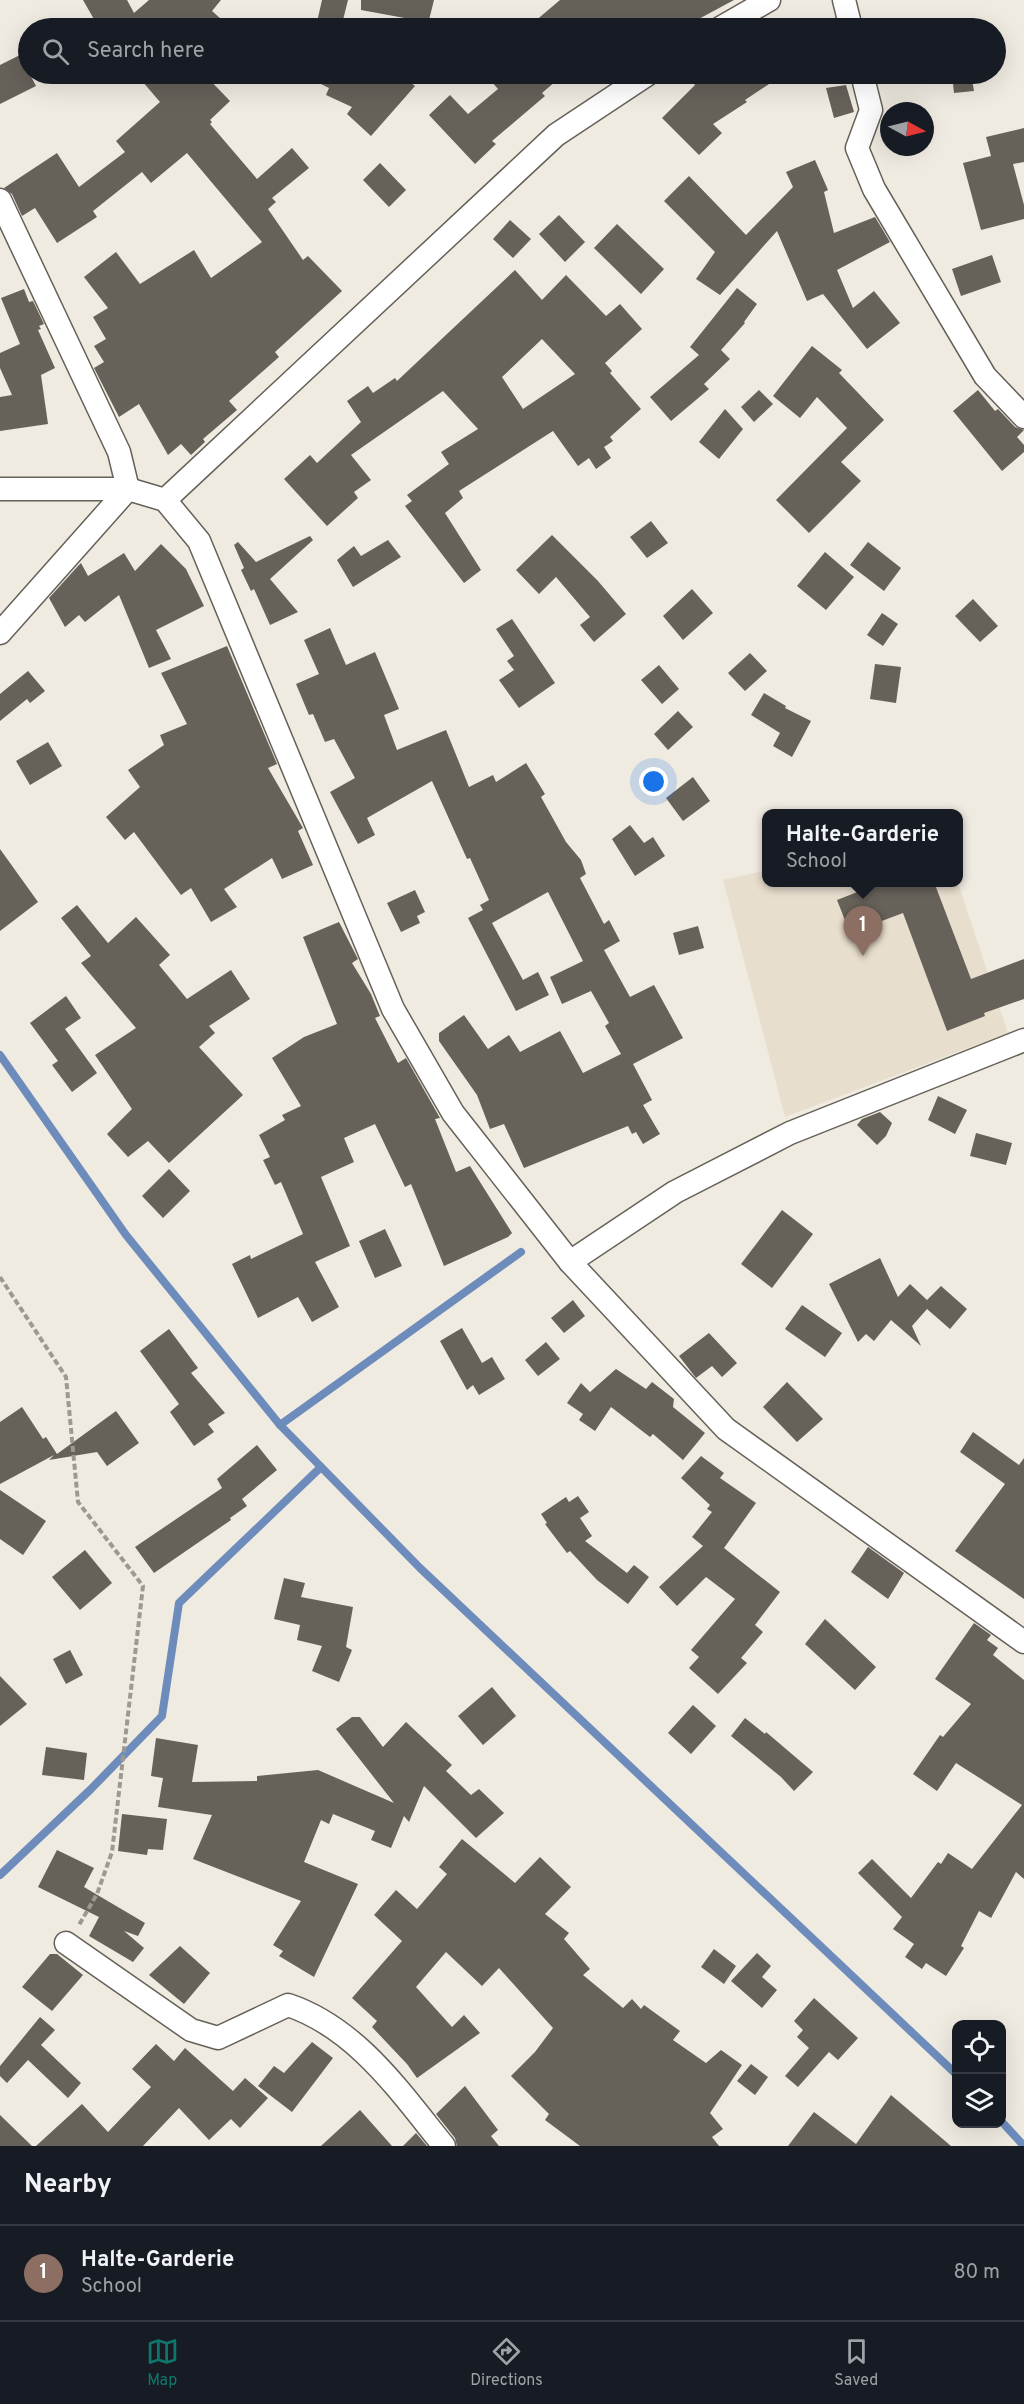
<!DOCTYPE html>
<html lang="en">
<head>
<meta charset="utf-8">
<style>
	body { margin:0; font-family:Overpass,sans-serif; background:#242831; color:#f1f3f6 }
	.controls { position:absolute; right:18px; bottom:18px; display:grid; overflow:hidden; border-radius:12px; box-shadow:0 6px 24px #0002 }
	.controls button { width:54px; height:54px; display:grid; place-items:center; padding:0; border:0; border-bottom:2px solid #363941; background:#171b24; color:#f1f3f6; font:30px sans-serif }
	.compass { position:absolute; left:880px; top:102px; width:54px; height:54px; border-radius:50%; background:#171b24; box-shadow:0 6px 24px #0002; rotate:97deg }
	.you { position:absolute; left:654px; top:782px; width:21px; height:21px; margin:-15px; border:4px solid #fff; border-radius:50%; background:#1a73e8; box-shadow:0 0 0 9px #1a73e833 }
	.badge { display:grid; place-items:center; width:39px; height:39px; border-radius:50%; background:#0f766e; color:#fff; font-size:20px; font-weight:700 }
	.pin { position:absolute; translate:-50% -50px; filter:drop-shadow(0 2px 3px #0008) }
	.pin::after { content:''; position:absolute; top:32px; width:21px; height:18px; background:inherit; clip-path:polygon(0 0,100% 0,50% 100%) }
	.popup { position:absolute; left:762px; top:809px; width:201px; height:78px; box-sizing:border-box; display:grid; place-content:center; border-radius:12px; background:#171b24; filter:drop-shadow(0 2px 4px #0005); font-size:20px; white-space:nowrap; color:#9ea1a6 }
	.popup b { font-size:22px; color:#f1f3f6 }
	.popup::after { content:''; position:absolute; left:50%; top:100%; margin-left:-12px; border:12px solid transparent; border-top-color:#171b24 }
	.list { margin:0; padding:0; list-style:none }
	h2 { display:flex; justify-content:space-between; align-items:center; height:78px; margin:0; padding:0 24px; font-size:26px }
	h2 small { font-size:20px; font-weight:400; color:#9ea1a6 }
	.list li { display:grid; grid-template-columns:39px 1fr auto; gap:18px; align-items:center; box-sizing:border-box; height:96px; padding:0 24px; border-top:2px solid #363941 }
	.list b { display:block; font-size:22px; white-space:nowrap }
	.list p { margin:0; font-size:20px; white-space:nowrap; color:#9ea1a6 }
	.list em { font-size:20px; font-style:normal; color:#9ea1a6 }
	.icon { flex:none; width:33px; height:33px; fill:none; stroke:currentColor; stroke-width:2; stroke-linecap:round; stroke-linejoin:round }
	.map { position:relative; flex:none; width:1024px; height:2146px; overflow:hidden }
	.search { position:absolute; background:#171b24; box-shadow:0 6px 24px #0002; left:18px; right:18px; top:18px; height:66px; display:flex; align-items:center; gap:15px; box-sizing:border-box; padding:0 21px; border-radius:33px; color:#9ea1a6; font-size:22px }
	.sheet { height:174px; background:#171b24 }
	nav { display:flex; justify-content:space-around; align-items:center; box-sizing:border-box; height:84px; border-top:2px solid #363941; background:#171b24; font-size:16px; color:#9ea1a6 }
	nav a { display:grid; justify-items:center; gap:3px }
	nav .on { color:#0f766e }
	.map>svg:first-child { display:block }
	.built { fill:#e8dece }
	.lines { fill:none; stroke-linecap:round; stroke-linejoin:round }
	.stream { stroke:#6d8cbc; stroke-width:8 }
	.building { fill:#666159; fill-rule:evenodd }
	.minor-casing { stroke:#666158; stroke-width:25 }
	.path { stroke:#9d9992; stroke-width:4; stroke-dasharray:6 3; stroke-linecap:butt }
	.minor { stroke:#fff; stroke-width:22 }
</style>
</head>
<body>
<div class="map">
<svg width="1024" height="2146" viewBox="0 0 1024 2146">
	<rect width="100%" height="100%" fill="#f0ebe1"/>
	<polygon class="built" points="767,870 767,882 958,883 1008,1033 785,1117 723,880"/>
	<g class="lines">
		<g class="stream">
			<polyline points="0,1055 126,1235 280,1425 420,1568 956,2074"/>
			<polyline points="280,1425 521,1252"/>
			<polyline points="0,1875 90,1790 162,1716 179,1603 321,1467"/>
			<polyline points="1002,2122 1024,2146"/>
		</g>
	</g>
	<g class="building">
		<polygon points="83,0 127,0 134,13 149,0 221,0 212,11 231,28 99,28"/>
		<polygon points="322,0 348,0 341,28 317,22"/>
		<polygon points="361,0 434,0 427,28 408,28 410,19 361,10"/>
		<polygon points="560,0 734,0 682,28 527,28"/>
		<polygon points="20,55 36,86 0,104 0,65"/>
		<polygon points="136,74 204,74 230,101 210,120 212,122 210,124 257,179 292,148 309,168 272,198 276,202 268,209 303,260 308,256 342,291 275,352 279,357 229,401 237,410 203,439 205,442 191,455 181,444 168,455 139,404 119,417 94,368 104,362 94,346 106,339 93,317 108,308 84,277 116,252 140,284 194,250 211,278 262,242 187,153 151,183 142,172 93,211 97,217 57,243 35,208 22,216 12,194 4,188 57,153 79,187 125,152 116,141 160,102"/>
		<polygon points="301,74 400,74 415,86 371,136 347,114 352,107 326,95 329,88"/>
		<polygon points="485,74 564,74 542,93 545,96 492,141 496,144 475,164 429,115 450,95 468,114 498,89"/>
		<polygon points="687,74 784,74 745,100 747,102 713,124 722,133 699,155 662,118 695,85"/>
		<polygon points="952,74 971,74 974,91 954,93"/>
		<polygon points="846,85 854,112 834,118 826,88"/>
		<polygon points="1024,128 1024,162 1013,164 1024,205 1024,219 981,230 963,163 991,156 986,137"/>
		<polygon points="815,160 828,190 824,192 834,233 875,217 890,242 837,270 853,308 874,291 900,323 867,349 823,294 807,301 777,231 720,295 696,279 715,252 664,201 689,176 746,235 793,187 786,172"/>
		<polygon points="380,163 406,190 389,207 363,180"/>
		<polygon points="559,215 585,242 565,262 539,234"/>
		<polygon points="510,220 531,239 513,258 493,239"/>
		<polygon points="617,224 664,269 641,294 594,248"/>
		<polygon points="992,255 1001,282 961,296 952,269"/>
		<path d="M515,270L542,300L566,275L606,316L620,304L642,329L605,363L612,371L610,373L641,409L610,437L613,441L604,447L611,458L596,469L589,458L578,466L553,431L459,491L463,498L445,513L481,570L464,583L405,506L412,501L407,495L449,464L441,452L478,429L443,391L351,455L371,480L354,492L358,498L327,526L284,479L310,455L317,463L361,422L347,401L368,386L373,393L395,378L397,381ZM542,339L575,374L523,409L502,377Z"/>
		<polygon points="737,288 757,304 744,322 745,323 721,350 730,359 704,384 709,389 671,421 650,397 699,355 690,347"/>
		<polygon points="24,289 29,302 33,301 44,324 39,326 41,329 38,330 55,368 41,375 48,424 0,431 0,397 12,395 0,368 0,353 20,344 1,298"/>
		<polygon points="812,346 842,370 839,373 884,420 841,462 861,481 809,533 776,500 847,428 817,397 800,418 773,396"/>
		<polygon points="759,390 773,404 754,422 741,407"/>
		<polygon points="978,390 995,411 998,409 1015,427 1024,430 1017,437 1024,445 1024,452 1002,471 953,411"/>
		<polygon points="725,409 743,429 719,459 699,442"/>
		<polygon points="651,521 668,543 647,558 630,537"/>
		<polygon points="552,535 598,581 626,614 594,642 580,625 590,617 556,577 539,594 516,570"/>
		<polygon points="310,536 313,540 270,579 298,612 270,625 254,589 251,591 241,570 244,568 234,545 238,542 256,562"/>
		<polygon points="388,540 401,557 353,587 337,560 354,546 361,556"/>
		<polygon points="868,542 901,568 884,591 850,565"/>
		<polygon points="161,544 186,569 204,606 156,630 171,659 149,668 119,595 85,622 79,615 65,627 49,598 78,566 81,563 88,576 124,553 135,571"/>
		<polygon points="825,552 854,577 826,610 797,586"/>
		<polygon points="692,589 713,613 683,640 663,616"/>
		<polygon points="973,599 998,626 980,642 955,616"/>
		<polygon points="882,613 898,624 883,646 867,635"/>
		<polygon points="512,619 555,683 519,708 499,680 514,670 507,661 514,656 496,629"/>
		<polygon points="330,628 346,665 375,652 399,709 384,715 397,750 446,730 469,787 493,775 496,782 526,763 545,794 541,797 566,842 581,860 586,874 580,878 604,924 609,920 620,941 604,950 630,997 654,985 683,1038 633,1064 652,1100 643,1105 660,1134 643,1144 636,1132 632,1134 628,1126 524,1168 504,1124 490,1129 477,1095 439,1041 439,1033 464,1015 488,1049 509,1035 520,1052 560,1031 583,1073 621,1054 605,1026 609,1023 591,991 562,1004 550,977 583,961 548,892 492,923 523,980 538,972 549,995 516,1011 468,918 483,910 480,905 489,900 470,858 467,859 432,781 367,818 375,835 358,844 330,792 355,778 334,739 325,742 313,714 309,715 296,684 319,674 304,640"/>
		<polygon points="227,646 277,764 268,768 303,828 298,831 313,865 282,879 272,858 224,889 237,907 211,922 191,888 181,895 134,832 125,840 106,817 140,787 128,770 164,745 160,735 187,724 161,673"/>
		<polygon points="750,653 767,671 745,691 728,673"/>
		<polygon points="875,664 901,667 896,703 870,699"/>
		<polygon points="659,665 679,689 662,704 641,680"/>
		<polygon points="28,671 45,691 30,703 27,699 0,721 0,694"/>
		<polygon points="764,693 786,706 785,708 811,721 792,757 773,746 780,733 751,715"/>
		<polygon points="678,711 693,727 668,750 654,734"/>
		<polygon points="48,742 62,766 30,785 16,761"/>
		<polygon points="693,777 710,801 683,821 666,798"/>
		<polygon points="630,825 644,843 653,837 665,856 635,876 612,839"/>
		<polygon points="0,849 38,902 0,931"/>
		<polygon points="883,882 934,882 971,979 1024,959 1024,999 984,1013 985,1016 947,1031 903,913 850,933 837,900"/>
		<polygon points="415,890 425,912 417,916 420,923 401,932 387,903"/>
		<polygon points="77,905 108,943 136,917 170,955 159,965 187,999 231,970 250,999 209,1026 215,1033 199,1047 243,1095 169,1163 148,1141 128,1157 107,1134 132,1109 95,1055 136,1028 81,963 91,956 61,918"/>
		<polygon points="339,922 358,959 352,963 371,994 380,1016 375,1018 398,1063 406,1058 440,1118 435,1119 456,1172 470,1166 512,1233 508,1237 444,1266 411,1184 405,1187 375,1124 344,1138 354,1162 321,1177 350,1246 315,1262 339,1307 312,1322 298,1297 258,1318 232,1264 250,1255 251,1259 303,1234 281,1182 275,1185 263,1160 270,1157 259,1135 285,1120 282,1115 301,1106 272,1058 304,1037 337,1024 303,937"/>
		<polygon points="698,926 704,948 679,955 673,933"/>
		<polygon points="66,996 81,1018 65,1029 97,1073 72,1092 52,1065 58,1061 30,1023"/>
		<polygon points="938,1096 967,1110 955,1134 928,1120"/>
		<polygon points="880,1112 892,1123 886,1136 877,1145 857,1125 862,1119"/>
		<polygon points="976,1133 1012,1143 1006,1165 970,1156"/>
		<polygon points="169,1169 190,1191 163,1218 142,1196"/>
		<polygon points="782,1210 813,1234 772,1288 741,1264"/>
		<polygon points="385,1229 402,1266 375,1278 359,1241"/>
		<polygon points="880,1258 898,1297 910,1284 927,1300 941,1286 967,1309 950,1329 927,1309 912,1326 921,1346 891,1320 874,1341 866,1334 858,1342 829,1284"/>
		<polygon points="573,1300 585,1316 564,1333 551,1318"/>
		<polygon points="802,1305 842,1333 825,1357 785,1329"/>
		<polygon points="462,1328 482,1363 492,1357 505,1379 479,1395 473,1385 467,1390 440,1341"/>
		<polygon points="169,1329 198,1368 191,1373 225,1413 208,1424 214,1432 194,1446 170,1412 179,1404 140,1351"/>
		<polygon points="709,1333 737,1363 722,1377 712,1366 696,1378 679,1356"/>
		<polygon points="546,1342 560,1359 538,1376 525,1360"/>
		<polygon points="616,1369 646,1389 652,1382 674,1399 673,1407 705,1433 683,1460 653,1434 650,1437 611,1407 595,1431 579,1420 583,1414 567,1403 581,1383 590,1392"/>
		<polygon points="787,1382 823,1419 797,1442 763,1407"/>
		<polygon points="22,1407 43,1439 46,1437 57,1454 116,1411 139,1443 107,1466 97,1452 49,1460 54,1455 0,1484 0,1422"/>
		<polygon points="973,1432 1019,1465 1024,1458 1024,1599 955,1551 1005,1484 960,1452"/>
		<polygon points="257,1445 277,1470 242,1499 247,1506 230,1518 231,1520 154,1573 135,1547 222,1488 217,1479"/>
		<polygon points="701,1456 724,1473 720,1478 756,1503 724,1548 780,1592 755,1625 763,1632 741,1658 747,1663 718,1694 689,1668 699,1657 691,1650 735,1599 706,1577 677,1606 659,1587 703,1546 692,1537 712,1512 707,1509 710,1505 681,1478"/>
		<polygon points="0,1490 46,1521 23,1555 0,1539"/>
		<polygon points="578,1496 589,1512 580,1518 592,1536 585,1541 627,1573 634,1565 649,1577 628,1604 597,1580 570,1551 567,1553 545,1524 547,1523 541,1514 566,1497 569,1502"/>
		<polygon points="868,1547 904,1573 888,1599 851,1572"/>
		<polygon points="85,1550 112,1583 80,1610 52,1577"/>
		<polygon points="284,1578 305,1583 301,1597 353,1607 346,1647 352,1650 339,1682 312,1671 322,1646 297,1640 300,1625 274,1619"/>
		<polygon points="825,1619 876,1667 855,1690 805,1644"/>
		<polygon points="974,1623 991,1635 987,1640 998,1648 993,1655 1024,1680 1024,1879 1016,1872 991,1918 979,1911 961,1946 964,1948 946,1976 926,1963 922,1969 905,1957 914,1944 893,1929 902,1917 858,1873 872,1859 911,1898 938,1862 941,1864 948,1853 972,1869 1022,1805 956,1763 937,1791 913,1774 940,1735 943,1737 971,1704 935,1679"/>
		<polygon points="70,1650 83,1675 66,1684 53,1659"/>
		<polygon points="0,1676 27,1704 0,1726"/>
		<polygon points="492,1687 516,1716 483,1745 458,1716"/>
		<polygon points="693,1705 716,1726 691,1754 668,1733"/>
		<polygon points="352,1717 360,1717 383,1747 406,1722 452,1765 446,1771 471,1795 479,1789 504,1813 476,1838 424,1786 409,1822 404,1816 391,1848 371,1840 375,1831 333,1814 329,1824 321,1820 304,1862 358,1884 314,1977 279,1956 283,1951 273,1945 301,1901 193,1859 212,1815 158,1807 163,1778 151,1776 156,1738 198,1745 192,1782 257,1781 257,1776 318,1770 394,1803 336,1729"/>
		<polygon points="745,1718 765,1734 766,1732 813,1772 794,1791 781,1777 731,1736"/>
		<polygon points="46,1747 87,1753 84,1780 42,1775"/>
		<polygon points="122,1814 167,1819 163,1850 148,1849 147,1855 118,1851"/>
		<polygon points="462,1839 515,1883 540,1857 571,1887 545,1914 569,1933 564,1939 590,1969 583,1975 623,2008 632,1999 641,2009 644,2005 680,2031 673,2040 706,2063 721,2050 742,2065 710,2113 723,2129 712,2137 719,2146 580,2146 545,2120 549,2114 511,2076 535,2052 553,2028 499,1968 482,1986 446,1952 416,1987 452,2027 464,2015 480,2033 417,2078 407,2064 372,2027 377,2021 352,1998 402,1941 374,1915 396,1890 417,1909 447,1874 439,1867"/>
		<polygon points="57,1850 94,1868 84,1887 145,1923 138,1936 124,1931 144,1948 133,1962 89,1936 99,1917 38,1887"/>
		<polygon points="180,1946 210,1973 184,2004 149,1975"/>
		<polygon points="714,1949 736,1966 724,1984 701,1967"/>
		<polygon points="757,1953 771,1966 762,1977 777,1990 762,2008 731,1981"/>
		<polygon points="50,1954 57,1954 83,1975 52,2011 22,1987"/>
		<polygon points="814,1998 858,2038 838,2060 829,2052 798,2087 785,2076 809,2048 797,2037 803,2030 794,2021"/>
		<polygon points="40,2017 55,2030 41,2045 81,2083 68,2098 28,2060 7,2083 0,2076 0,2066"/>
		<polygon points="312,2042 333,2058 292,2112 258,2086 274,2066 284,2073"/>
		<polygon points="156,2044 174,2061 185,2048 233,2091 245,2078 268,2098 240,2128 231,2119 209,2140 179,2108 143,2146 36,2146 82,2104 108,2132 151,2087 132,2069"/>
		<polygon points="751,2064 768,2077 755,2095 737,2081"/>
		<polygon points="465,2086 498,2130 491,2136 499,2146 457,2146 455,2138 436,2114"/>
		<polygon points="891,2095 951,2146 788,2146 814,2112 856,2144"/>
		<polygon points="360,2110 392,2146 321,2146"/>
		<polygon points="0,2115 32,2146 0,2146"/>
		<polygon points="416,2133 427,2146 403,2146"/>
	</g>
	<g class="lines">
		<g class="minor-casing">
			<g id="minor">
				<polyline points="844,0 851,28"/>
				<polyline points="720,28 769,0"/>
				<polyline points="862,74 871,110 857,148 874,189 985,376 1024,417"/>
				<polyline points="0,200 119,452 128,489 0,633"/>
				<polyline points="0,489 128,489 165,500 199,541 393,1009 453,1113 570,1262 726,1429 1024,1642"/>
				<polyline points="165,500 556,135 648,74"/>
				<polyline points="570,1262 675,1192 790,1133 1024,1040"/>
				<path d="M66,1943L191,2030L218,2038L288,2005C357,2028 400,2092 444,2146"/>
			</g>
		</g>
		<polyline class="path" points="0,1277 66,1377 78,1502 143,1586 112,1852 97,1894 79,1925"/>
		<use href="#minor" class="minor"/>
	</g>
</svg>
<div class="controls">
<button><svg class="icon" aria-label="locate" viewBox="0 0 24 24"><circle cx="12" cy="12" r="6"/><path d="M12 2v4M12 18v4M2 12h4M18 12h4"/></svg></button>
<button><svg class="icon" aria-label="layers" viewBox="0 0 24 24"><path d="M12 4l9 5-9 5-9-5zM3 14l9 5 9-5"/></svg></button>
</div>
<svg class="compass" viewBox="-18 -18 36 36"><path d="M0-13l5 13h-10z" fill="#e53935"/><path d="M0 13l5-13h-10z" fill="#9ea1a6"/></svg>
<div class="you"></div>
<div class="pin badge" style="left:863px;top:956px;background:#8d6e63">1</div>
<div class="popup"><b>Halte-Garderie</b>School</div>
<div class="search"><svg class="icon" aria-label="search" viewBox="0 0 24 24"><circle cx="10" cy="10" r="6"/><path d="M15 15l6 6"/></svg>Search here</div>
</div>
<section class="sheet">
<h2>Nearby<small></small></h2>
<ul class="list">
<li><span class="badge" style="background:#8d6e63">1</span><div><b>Halte-Garderie</b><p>School</p></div><em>80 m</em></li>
</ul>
</section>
<nav>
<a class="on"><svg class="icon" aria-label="map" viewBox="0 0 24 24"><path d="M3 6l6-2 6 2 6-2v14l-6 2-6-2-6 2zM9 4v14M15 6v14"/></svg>Map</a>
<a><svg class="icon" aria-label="directions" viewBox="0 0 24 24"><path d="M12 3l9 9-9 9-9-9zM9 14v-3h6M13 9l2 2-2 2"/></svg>Directions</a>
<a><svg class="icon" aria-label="saved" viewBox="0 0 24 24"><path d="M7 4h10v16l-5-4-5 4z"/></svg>Saved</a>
</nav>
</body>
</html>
